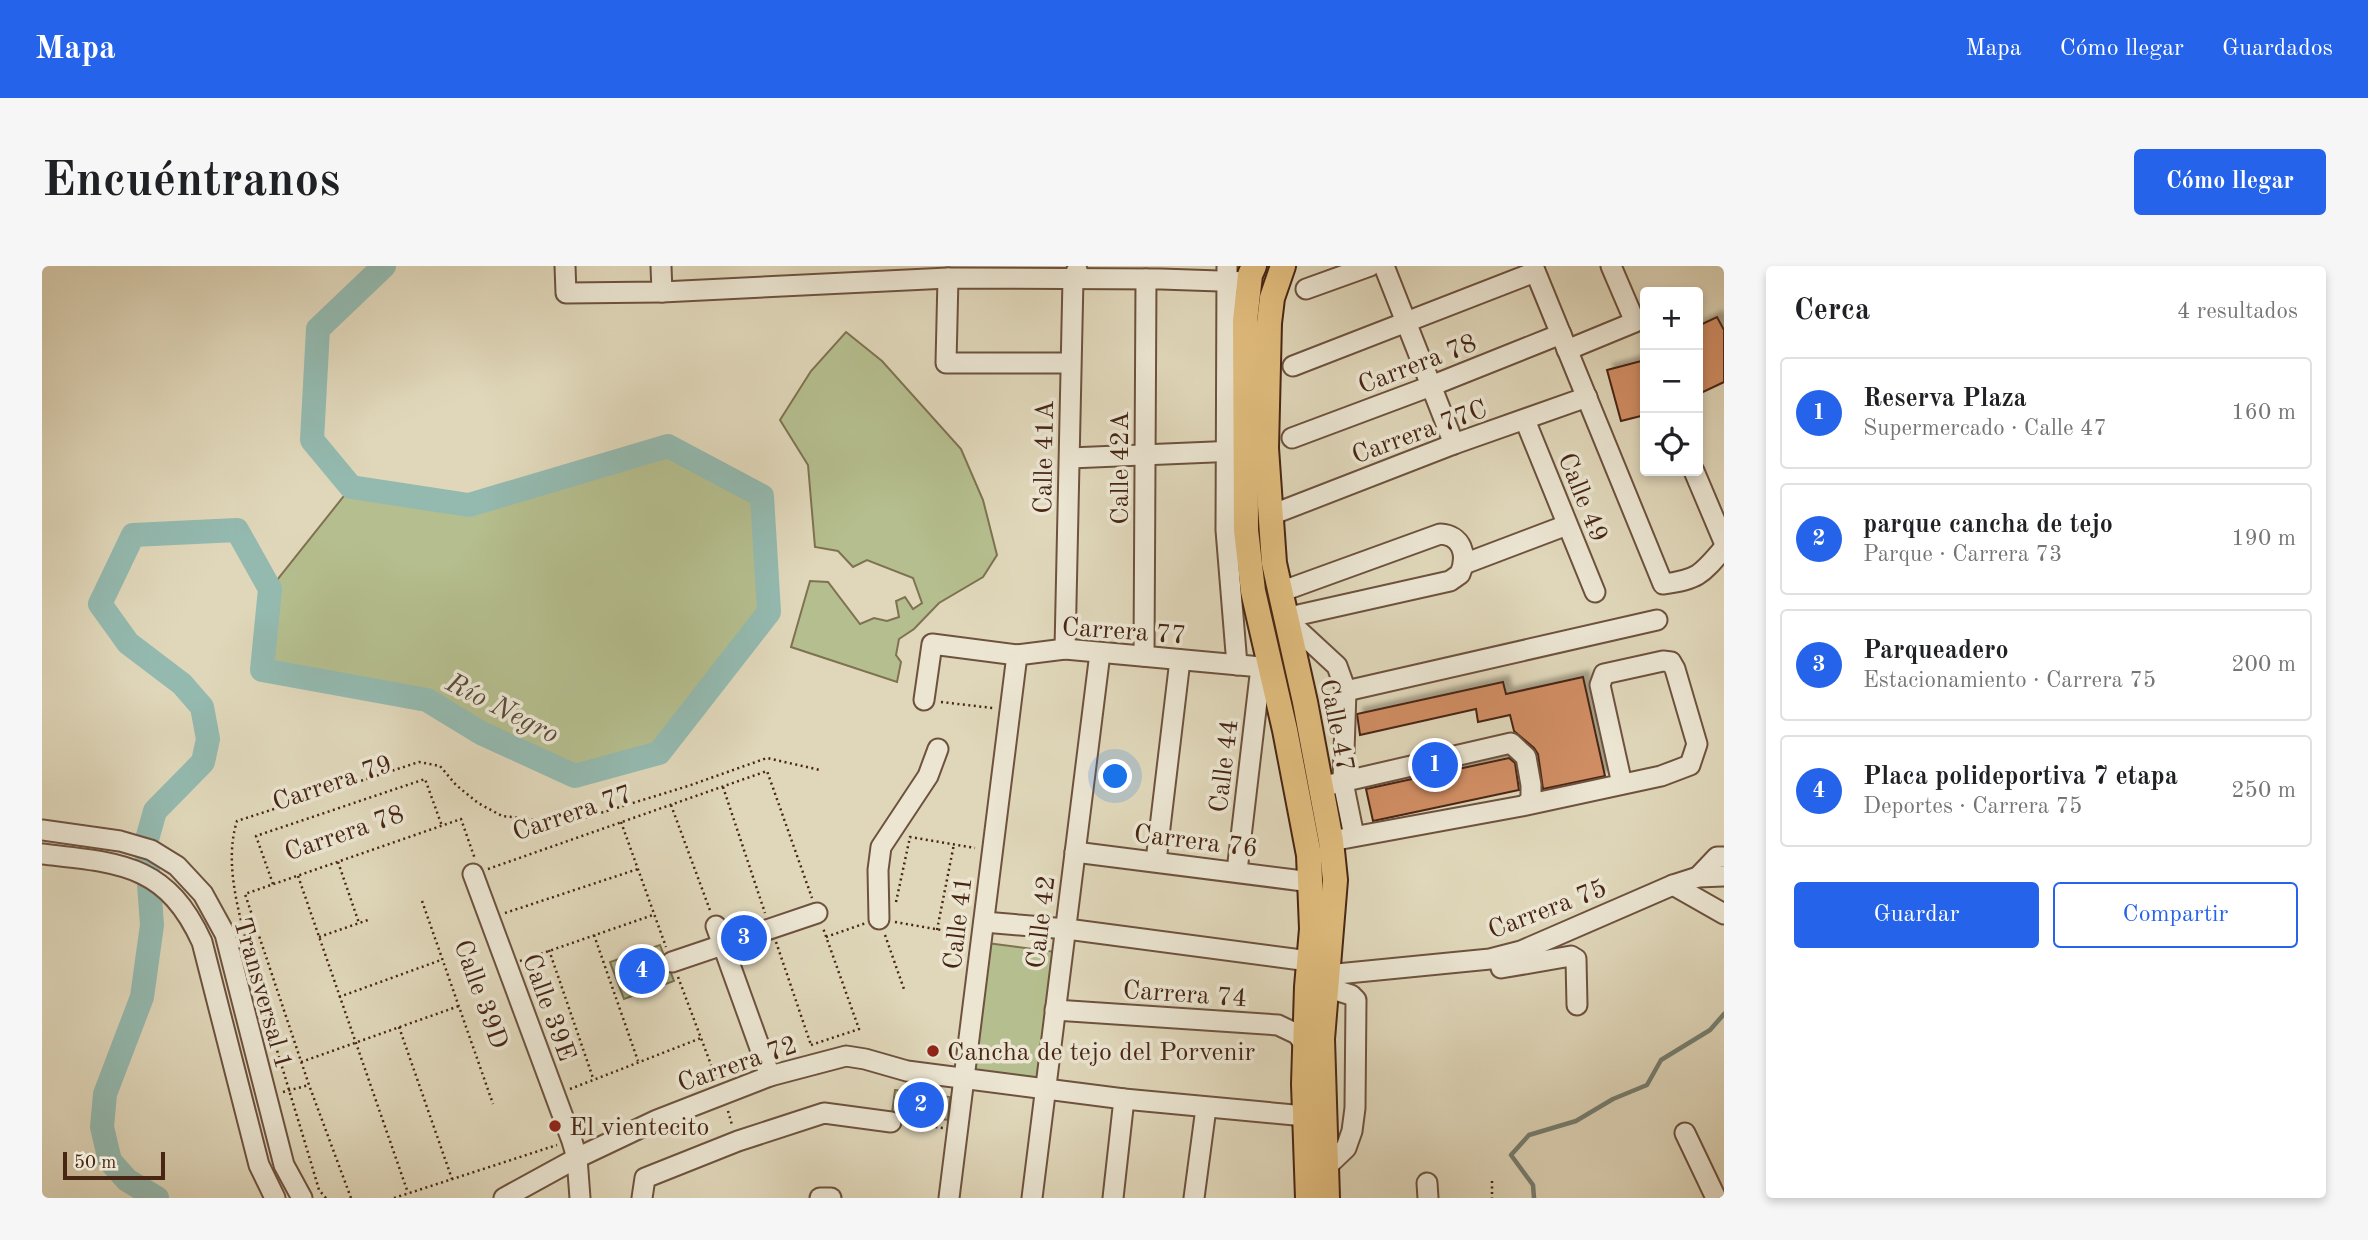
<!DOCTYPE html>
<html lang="es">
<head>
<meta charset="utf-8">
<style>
	body { margin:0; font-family:"Old Standard TT",serif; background:#f6f6f6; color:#202124 }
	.controls { position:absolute; right:21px; top:21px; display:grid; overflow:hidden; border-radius:7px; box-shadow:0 4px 10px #0003 }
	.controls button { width:63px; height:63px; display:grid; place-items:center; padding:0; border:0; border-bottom:2px solid #e0e0e0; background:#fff; color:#202124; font:35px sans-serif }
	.scale { position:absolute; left:21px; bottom:18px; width:102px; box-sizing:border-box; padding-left:7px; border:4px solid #482614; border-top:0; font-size:19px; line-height:24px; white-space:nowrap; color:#482614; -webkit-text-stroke:5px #ebe5d2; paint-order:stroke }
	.you { position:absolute; left:1074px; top:511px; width:24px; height:24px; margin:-18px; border:5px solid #fff; border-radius:50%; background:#1a73e8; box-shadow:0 0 0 10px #1a73e833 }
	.badge { display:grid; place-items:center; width:46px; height:46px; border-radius:50%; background:#2563eb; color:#fff; font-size:23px; font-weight:700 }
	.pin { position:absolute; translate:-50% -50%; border:4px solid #fff; box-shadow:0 2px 7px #0006 }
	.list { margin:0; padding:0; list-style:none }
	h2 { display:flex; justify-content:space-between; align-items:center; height:91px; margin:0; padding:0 28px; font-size:30px }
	h2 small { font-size:23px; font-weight:400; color:#757577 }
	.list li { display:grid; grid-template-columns:46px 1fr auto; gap:21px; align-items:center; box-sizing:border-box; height:112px; margin:0 14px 14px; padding:0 14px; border:2px solid #e0e0e0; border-radius:7px }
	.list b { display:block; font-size:26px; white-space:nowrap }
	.list p { margin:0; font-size:23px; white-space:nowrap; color:#757577 }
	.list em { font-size:23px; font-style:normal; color:#757577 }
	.actions { display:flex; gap:14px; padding:21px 28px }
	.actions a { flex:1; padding:16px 0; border:2px solid #2563eb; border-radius:7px; text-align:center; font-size:24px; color:#2563eb }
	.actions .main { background:#2563eb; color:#fff }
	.icon { flex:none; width:38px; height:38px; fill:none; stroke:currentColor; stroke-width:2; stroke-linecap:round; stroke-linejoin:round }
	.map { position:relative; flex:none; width:1682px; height:932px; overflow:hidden; border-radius:7px }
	header { display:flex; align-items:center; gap:42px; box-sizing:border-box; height:98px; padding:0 35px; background:#2563eb; color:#fff }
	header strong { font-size:33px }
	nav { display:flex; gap:38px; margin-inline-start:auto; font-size:24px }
	.intro { display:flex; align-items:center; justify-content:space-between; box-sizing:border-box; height:168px; padding:0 42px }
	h1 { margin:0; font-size:49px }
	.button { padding:18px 32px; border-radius:7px; background:#2563eb; color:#fff; font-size:24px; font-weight:700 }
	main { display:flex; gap:42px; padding:0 42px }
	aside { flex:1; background:#fff; border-radius:7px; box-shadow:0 4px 10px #0003 }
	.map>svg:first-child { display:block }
	.green { fill:#b5be8e; stroke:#7e7251; stroke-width:2 }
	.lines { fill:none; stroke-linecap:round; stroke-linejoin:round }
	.stream { stroke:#767f72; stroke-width:4.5 }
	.river { stroke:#94bab0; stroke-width:24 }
	.building { fill:#d08d64; stroke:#482614; stroke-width:2; filter:url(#shadow) }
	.minor-casing { stroke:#6e523e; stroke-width:23 }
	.major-casing { stroke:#482614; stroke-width:28 }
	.path { stroke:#482614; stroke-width:2.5; stroke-dasharray:2 3.5; stroke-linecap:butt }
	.minor { stroke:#ebe5d2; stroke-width:19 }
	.major { stroke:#e0bc7d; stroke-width:24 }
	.poi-dot { fill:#8f2418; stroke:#ebe5d2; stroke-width:2.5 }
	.labels { text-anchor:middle; stroke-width:7; stroke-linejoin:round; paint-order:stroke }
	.street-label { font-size:26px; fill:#482614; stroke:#ebe5d2 }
	.poi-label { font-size:26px; fill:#482614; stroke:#ebe5d2; text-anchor:start }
	.water-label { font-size:28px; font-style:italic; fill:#5b4b3b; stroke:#ebe5d2 }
</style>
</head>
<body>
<header>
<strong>Mapa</strong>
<nav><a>Mapa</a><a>Cómo llegar</a><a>Guardados</a></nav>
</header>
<div class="intro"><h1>Encuéntranos</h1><a class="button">Cómo llegar</a></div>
<main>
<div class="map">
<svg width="1682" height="932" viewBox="0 0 1682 932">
	<defs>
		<filter id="shadow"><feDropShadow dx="6" dy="-6" stdDeviation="2" flood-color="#0004"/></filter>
	</defs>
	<rect width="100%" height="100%" fill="#e0d7ba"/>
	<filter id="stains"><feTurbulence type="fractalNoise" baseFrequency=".00286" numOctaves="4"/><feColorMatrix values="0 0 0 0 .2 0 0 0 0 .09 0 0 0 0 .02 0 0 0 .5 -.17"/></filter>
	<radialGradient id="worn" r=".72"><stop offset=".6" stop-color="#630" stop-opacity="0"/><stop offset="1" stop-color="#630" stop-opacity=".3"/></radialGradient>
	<g class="green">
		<polygon points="804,66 840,95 919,183 941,234 955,289 941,311 897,337 872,363 857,373 854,389 859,396 855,416 749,381 768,315 786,316 818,358 832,352 845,355 857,351 854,335 863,331 871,343 880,337 871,312 825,294 811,301 796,285 773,281 766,199 738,154 769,105"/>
		<polygon points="626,180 720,230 727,346 617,487 533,510 439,467 385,434 220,404 228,323 309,221 427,239"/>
		<polygon points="945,677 1014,686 998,813 929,804"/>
		<polygon points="618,679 632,715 582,733 568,696"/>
		<polygon points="853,824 908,831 906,854 850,847"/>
	</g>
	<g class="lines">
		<polyline class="stream" points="1492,932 1491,919 1469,889 1487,869 1534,855 1571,833 1605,819 1619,794 1668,764 1682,748"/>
		<polyline class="river" points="115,932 85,914 68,895 60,861 63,828 100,731 110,659 104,577 113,545 161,496 166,473 160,441 140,418 86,377 58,338 91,269 195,264 228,323 220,404 385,434 439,467 533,510 617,487 727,346 720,230 626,180 427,239 309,221 270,174 276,63 342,0"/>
	</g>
	<g class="building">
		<polygon points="1675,51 1682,64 1682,116 1659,127 1656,120 1656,60"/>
		<polygon points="1603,94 1603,149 1579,155 1565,104"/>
		<polygon points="1541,411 1563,510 1501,523 1496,488 1492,482 1472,465 1468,449 1436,456 1434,443 1318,469 1315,448 1461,416 1464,428"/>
		<polygon points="1467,492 1473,497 1477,524 1331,555 1324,523"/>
	</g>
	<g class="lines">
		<g class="minor-casing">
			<g id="minor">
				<polyline points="523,0 524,27 620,26 906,12 1119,13 1207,16"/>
				<polyline points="619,0 620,26"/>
				<polyline points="1185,0 1184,264 1195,399"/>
				<polyline points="1342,0 1412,178"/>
				<path d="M1491,0L1621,318C1656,314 1660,308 1682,282"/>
				<polyline points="906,12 904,97 1028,97"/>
				<polyline points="1264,23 1328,0"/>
				<polyline points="1525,84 1593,56 1569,0"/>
				<polyline points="1251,100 1493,6"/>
				<polyline points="1483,154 1553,326"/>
				<polyline points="1250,172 1389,120 1519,68"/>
				<polyline points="1028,192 1195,185"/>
				<polyline points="1652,205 1682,276"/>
				<polyline points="1229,249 1412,178 1545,131"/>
				<polyline points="1422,298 1525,259"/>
				<path d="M1238,326L1398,268C1420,269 1426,289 1418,308L1408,315L1243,352"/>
				<polyline points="1243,352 1295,400 1304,425 1301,516 1312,570"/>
				<polyline points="1023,383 1031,13 1035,4"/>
				<polyline points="1102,390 1104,13"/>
				<polyline points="1304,425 1615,354"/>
				<polyline points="882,434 890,378 975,389 1023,383 1219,401 1228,399"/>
				<polyline points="1278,521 1469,477 1484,491 1489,519 1489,535 1485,537"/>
				<polyline points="0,564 78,575 109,584 135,600 161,628 183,668 242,899 260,932"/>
				<polyline points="1289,575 1480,540 1619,510 1648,499 1655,478 1633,403 1629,396 1621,395 1562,408 1558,419 1580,518"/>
				<polyline points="1033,586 1269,616"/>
				<path d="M0,588C77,597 124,597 160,676L217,899L233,932"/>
				<polyline points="1114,595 1138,394"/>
				<polyline points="1195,605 1219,401"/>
				<polyline points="431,608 530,875 535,892 538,932"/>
				<polyline points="1656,611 1675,591 1682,591"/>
				<polyline points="1631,619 1682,648"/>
				<polyline points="837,653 836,604 839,581 886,510 896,483"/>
				<polyline points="942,656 1025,663 1267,695"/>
				<polyline points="674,660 728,810"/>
				<polyline points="630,696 775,647"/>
				<polyline points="1459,702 1529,690 1534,693 1535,739"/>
				<polyline points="1285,709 1448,693 1479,685 1631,619 1656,611 1682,610"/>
				<polyline points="1013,744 1236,759 1255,768 1263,779"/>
				<polyline points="1643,867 1674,932"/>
				<polyline points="1283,902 1304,882 1310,865 1313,842 1314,734 1309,729 1284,721"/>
				<polyline points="1385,917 1386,932"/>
				<polyline points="462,932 535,892 615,854 728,810 804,790 823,793 865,805 1082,833 1263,850"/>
				<polyline points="600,932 603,912 696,875 782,847 849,856"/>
				<polyline points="778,932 789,932"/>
				<polyline points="907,932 975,389"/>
				<polyline points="990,932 1058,387"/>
				<polyline points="1071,932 1082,833"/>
				<polyline points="1152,932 1164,842"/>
			</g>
		</g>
		<g class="major-casing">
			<g id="major">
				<polyline points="1212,0 1208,9 1203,55 1204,264 1211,325 1243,464 1267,589 1270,663 1265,721 1262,818 1266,932"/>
				<polyline points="1241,0 1230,32 1227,57 1224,182 1232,297 1263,436 1289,575 1293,614 1280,773 1285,932"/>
			</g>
		</g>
		<g class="path">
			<polyline points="899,436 951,442"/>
			<polyline points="681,521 723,647"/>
			<polyline points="629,539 669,647"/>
			<polyline points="579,556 624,681"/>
			<polyline points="296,596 317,657"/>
			<polyline points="446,603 725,505 770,632"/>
			<polyline points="256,610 366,927"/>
			<polyline points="231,618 214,570 383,513 400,560"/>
			<polyline points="380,635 451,838"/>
			<polyline points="854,636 868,571 933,582"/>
			<polyline points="463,647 596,603"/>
			<polyline points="853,656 922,668"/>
			<polyline points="895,664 912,578"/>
			<polyline points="552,669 596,795"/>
			<polyline points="843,669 863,726"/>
			<polyline points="277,671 326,654"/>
			<polyline points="784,671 824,657"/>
			<polyline points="734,676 769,779"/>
			<polyline points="507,684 551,812"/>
			<polyline points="478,695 611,649"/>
			<polyline points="636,711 674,812"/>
			<polyline points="297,731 399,694"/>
			<polyline points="357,761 410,913"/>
			<polyline points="769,779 817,763 781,662"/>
			<polyline points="259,796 417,740"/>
			<polyline points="528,823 659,772"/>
			<polyline points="241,826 267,819"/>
			<polyline points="686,845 690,859"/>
			<polyline points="866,858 901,862"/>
			<polyline points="1450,915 1450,932"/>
			<path d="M284,932L277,924C257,855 235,787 216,718C204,669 179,605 195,555L377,496L398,500L414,519L436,537L460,550L526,557L646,520L725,492L778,504"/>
			<polyline points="309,932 267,819 203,628 419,553 433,593"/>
			<polyline points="352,932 515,879"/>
		</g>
		<use href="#minor" class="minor"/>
		<use href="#major" class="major"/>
	</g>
	<g class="poi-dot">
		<circle cx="891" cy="785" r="7"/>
		<circle cx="513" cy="860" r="7"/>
	</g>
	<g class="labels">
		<g class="street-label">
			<text transform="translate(1375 97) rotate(-21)" y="9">Carrera 78</text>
			<text transform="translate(1377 165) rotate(-20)" y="9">Carrera 77C</text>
			<text transform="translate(1001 191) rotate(-89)" y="9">Calle 41A</text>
			<text transform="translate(1077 202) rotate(-90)" y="9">Calle 42A</text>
			<text transform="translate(1542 231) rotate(68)" y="9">Calle 49</text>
			<text transform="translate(1082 364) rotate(4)" y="9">Carrera 77</text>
			<text transform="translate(1296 459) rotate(79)" y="9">Calle 47</text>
			<text transform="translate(1181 500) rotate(-83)" y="9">Calle 44</text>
			<text transform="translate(290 516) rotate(-19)" y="9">Carrera 79</text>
			<text transform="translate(530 546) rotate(-19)" y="9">Carrera 77</text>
			<text transform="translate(302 566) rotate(-19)" y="9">Carrera 78</text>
			<text transform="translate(1154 574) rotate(7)" y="9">Carrera 76</text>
			<text transform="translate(1505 642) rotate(-21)" y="9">Carrera 75</text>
			<text transform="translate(998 656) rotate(-83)" y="9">Calle 42</text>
			<text transform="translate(915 657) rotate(-83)" y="9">Calle 41</text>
			<text transform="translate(222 727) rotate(74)" y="9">Transversal 1</text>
			<text transform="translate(1143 727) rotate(4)" y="9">Carrera 74</text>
			<text transform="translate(440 728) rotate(70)" y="9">Calle 39D</text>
			<text transform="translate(508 741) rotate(70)" y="9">Calle 39E</text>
			<text transform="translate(695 797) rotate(-19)" y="9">Carrera 72</text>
		</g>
		<g class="poi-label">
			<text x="905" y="794">Cancha de tejo del Porvenir</text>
			<text x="527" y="869">El vientecito</text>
		</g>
		<g class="water-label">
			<text transform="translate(461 441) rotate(27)" y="10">Río Negro</text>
		</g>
	</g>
	<rect width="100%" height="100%" filter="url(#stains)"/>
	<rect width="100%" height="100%" fill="url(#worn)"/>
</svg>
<div class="controls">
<button>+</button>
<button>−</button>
<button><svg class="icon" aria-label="locate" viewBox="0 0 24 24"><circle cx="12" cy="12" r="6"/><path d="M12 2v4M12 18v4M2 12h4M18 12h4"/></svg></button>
</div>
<div class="scale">50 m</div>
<div class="you"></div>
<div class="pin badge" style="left:1393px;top:499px">1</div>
<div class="pin badge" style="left:879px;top:839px">2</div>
<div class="pin badge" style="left:702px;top:672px">3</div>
<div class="pin badge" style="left:600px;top:705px">4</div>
</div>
<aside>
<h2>Cerca<small>4 resultados</small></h2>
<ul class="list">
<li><span class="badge">1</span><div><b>Reserva Plaza</b><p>Supermercado · Calle 47</p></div><em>160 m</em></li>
<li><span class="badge">2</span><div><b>parque cancha de tejo</b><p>Parque · Carrera 73</p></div><em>190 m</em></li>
<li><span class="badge">3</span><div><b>Parqueadero</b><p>Estacionamiento · Carrera 75</p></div><em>200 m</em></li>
<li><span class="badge">4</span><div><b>Placa polideportiva 7 etapa</b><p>Deportes · Carrera 75</p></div><em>250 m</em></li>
</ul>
<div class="actions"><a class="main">Guardar</a><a>Compartir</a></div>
</aside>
</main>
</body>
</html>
